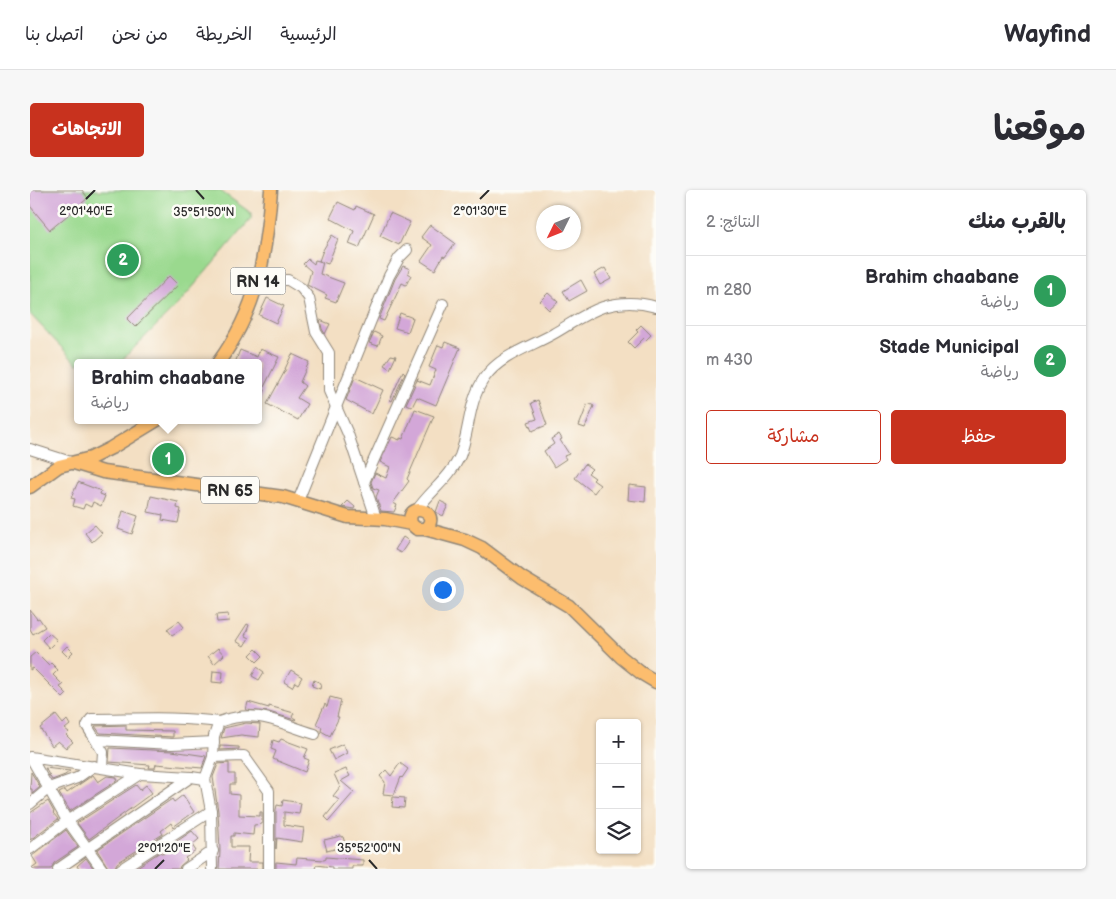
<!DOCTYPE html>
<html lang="ar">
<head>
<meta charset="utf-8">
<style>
	body { margin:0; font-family:"Balsamiq Sans","Playpen Sans Arabic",sans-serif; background:#f7f7f7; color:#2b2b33; direction:rtl }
	.controls { position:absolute; right:15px; bottom:15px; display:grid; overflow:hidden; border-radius:5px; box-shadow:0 1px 4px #0004 }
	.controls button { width:45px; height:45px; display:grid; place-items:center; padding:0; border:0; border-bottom:1px solid #e1e1e2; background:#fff; color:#2b2b33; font:25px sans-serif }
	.compass { position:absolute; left:506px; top:15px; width:45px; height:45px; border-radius:50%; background:#fff; box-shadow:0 1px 4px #0004; rotate:227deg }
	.you { position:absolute; left:412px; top:399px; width:18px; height:18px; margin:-12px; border:4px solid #fff; border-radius:50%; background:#1a73e8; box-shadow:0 0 0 8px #1a73e833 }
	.badge { display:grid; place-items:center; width:32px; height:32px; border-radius:50%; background:#c8321e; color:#fff; font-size:16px; font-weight:700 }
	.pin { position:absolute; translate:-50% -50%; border:2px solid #fff; box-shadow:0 1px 5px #0006 }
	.popup { position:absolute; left:44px; top:169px; width:188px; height:65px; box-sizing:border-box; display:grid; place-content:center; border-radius:5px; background:#fff; filter:drop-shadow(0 1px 4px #0005); font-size:16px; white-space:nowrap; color:#7c7c81 }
	.popup b { font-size:19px; color:#2b2b33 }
	.popup::after { content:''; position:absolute; left:50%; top:100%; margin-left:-10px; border:10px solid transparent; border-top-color:#fff }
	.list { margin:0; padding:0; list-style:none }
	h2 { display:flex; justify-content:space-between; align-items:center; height:65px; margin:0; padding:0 20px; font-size:21px }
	h2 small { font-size:16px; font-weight:400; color:#7c7c81 }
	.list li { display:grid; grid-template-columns:32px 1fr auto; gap:15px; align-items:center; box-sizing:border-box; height:70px; padding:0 20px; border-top:1px solid #e1e1e2 }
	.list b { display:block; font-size:19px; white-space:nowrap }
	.list p { margin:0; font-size:16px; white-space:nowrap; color:#7c7c81 }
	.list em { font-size:16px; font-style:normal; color:#7c7c81 }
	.actions { display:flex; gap:10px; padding:15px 20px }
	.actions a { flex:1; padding:11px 0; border:1px solid #c8321e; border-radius:5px; text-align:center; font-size:18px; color:#c8321e }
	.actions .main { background:#c8321e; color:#fff }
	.icon { flex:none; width:28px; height:28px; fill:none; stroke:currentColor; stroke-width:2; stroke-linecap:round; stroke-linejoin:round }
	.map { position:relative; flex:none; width:626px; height:679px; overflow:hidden; direction:ltr; border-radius:5px }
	header { display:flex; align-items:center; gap:30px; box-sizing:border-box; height:70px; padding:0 25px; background:#fff; border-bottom:1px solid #e1e1e2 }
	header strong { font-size:24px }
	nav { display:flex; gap:28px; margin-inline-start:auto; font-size:18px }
	.intro { display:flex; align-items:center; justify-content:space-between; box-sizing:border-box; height:120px; padding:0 30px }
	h1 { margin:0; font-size:35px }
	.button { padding:12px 22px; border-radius:5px; background:#c8321e; color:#fff; font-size:18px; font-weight:700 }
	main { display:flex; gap:30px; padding:0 30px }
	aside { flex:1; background:#fff; border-radius:5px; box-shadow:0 1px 4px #0004 }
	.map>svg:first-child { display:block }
	.green { fill:#9ad98e; stroke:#62825c }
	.building { fill:#d3a7d8 }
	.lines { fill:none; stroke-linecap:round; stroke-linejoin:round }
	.minor-casing { stroke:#8f8577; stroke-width:12 }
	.major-casing { stroke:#8f8577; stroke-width:15 }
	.minor { stroke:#fff; stroke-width:10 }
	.major { stroke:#fcbd6e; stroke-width:12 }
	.ticks { fill:none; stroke:#2b2b2b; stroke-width:2 }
	.labels { text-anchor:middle; stroke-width:5; stroke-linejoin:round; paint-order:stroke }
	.shield { fill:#fdfcf7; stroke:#6a6a68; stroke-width:1 }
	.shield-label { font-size:16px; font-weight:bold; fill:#2b2b2b }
	.ticks-label { font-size:12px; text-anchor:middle; fill:#2b2b2b; stroke:#fdfcf7; stroke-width:5; stroke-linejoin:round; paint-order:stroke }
</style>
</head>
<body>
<header>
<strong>Wayfind</strong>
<nav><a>الرئيسية</a><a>الخريطة</a><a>من نحن</a><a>اتصل بنا</a></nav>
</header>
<div class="intro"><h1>موقعنا</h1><a class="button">الاتجاهات</a></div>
<main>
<aside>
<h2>بالقرب منك<small>النتائج: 2</small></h2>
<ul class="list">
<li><span class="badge" style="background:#2e9e5b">1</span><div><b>Brahim chaabane</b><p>رياضة</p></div><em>280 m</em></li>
<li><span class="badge" style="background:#2e9e5b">2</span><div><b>Stade Municipal</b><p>رياضة</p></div><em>430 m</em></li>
</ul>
<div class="actions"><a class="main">حفظ</a><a>مشاركة</a></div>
</aside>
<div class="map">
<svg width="626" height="679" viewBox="0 0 626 679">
	<rect width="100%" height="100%" fill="#fdfcf7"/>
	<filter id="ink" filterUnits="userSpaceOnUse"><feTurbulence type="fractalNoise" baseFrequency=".02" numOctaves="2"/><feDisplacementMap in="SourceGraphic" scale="10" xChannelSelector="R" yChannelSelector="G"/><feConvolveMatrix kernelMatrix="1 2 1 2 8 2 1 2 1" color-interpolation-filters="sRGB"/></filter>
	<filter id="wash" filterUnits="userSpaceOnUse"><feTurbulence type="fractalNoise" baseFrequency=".0096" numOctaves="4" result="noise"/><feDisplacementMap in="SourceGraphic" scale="20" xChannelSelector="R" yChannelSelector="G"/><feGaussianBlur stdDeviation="1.12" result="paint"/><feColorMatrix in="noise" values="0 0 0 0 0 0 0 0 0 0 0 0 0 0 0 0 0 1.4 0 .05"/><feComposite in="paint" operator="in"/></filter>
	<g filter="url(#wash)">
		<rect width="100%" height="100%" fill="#f3dfc3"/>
		<polygon class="green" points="0,0 67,0 69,2 71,0 189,0 221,23 221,29 150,112 89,173 48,173 48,175 0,124"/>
		<g id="blocks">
			<g class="building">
				<polygon points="0,0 52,0 58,8 20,40 0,16"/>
				<polygon points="308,12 325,20 326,16 344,24 329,58 319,54 324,41 300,28"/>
				<polygon points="360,23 380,32 369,55 350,46"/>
				<polygon points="400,35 425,53 415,67 413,66 405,80 391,71 402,55 391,47"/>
				<polygon points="302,45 308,49 298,74 289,71 293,60"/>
				<polygon points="278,69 284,74 285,70 293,72 290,84 314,93 306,112 295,108 297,105 277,95 281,81 273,74"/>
				<polygon points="373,76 380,79 378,83 381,85 376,95 372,93 354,131 349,129 365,89"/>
				<polygon points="575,78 581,89 570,95 564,84"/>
				<polygon points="139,86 148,95 105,137 97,129"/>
				<polygon points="551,90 557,101 539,111 533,101"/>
				<polygon points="518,103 528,112 519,120 510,111"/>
				<polygon points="237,108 254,116 246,133 229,125"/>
				<polygon points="370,123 383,128 378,142 365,138"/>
				<polygon points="290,130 300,134 295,144 292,139"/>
				<polygon points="611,135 621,145 616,150 614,148 604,158 598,152 608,142 606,140"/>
				<polygon points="344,142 352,146 348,156 339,153"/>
				<polygon points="415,152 430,158 406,215 387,207 382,217 376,214 388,188 387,190 400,195 406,180 399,177 408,155 413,157"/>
				<polygon points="230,159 249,167 233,199 235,200 228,217 228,173 205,173 210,160 227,167"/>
				<polygon points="262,164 279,172 270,192 275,196 267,208 277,214 268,230 237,214 256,179 255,179"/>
				<polygon points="361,165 366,166 360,179 354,175"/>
				<polygon points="373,181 375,183 362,211 360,210"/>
				<polygon points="325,187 353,200 342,224 316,210"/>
				<polygon points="508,210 517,235 502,241 498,232 507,229 501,213"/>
				<polygon points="558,213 564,216 555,238 549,236"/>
				<polygon points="385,219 404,226 377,289 379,291 363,313 367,315 364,322 351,321 346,307 349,300 343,298 341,292 345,283 356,288 360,277 350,272 362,247 370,250 370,248 373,249"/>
				<polygon points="529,244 532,249 530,250 539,264 534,266 536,269 524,277 514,261 524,254 521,249"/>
				<polygon points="555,274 562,279 558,283 565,288 563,290 570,295 564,303 545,288"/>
				<polygon points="48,292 71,301 70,304 75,306 71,316 63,312 61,317 55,314 53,319 43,316 45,309 41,308"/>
				<polygon points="599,295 616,297 615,312 598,310"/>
				<polygon points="121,306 148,312 147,318 151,319 148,333 132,330 133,325 118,322"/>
				<polygon points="318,311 325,317 324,319 312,317"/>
				<polygon points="410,311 418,315 413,326 406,322"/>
				<polygon points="93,321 108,326 102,344 88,339"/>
				<polygon points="65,335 72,343 62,352 55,343"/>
				<polygon points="373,347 379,351 371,363 365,360"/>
				<polygon points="0,420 7,429 9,428 15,437 3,444 0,439"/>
				<polygon points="198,424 199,431 187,432 186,425"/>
				<polygon points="149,431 154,437 142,445 137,439"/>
				<polygon points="217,434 219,435 215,446 219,448 214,456 206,451"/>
				<polygon points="19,443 27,450 19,458 12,450"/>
				<polygon points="37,456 43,462 38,467 32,461"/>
				<polygon points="188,458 194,465 184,474 178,466"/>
				<polygon points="226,459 233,466 227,472 220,465"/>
				<polygon points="6,462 19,475 21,473 28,480 23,485 33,495 30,497 37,504 33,508 3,478 0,480 0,467"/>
				<polygon points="227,477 234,482 229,490 222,486"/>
				<polygon points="261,480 272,487 268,494 265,492 262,497 254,492"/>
				<polygon points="183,481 193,482 192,493 182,492"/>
				<polygon points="284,490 291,493 290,499 282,496"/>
				<polygon points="300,507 311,510 307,527 309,527 300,546 291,541 292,537 286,534 295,514 297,517"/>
				<polygon points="218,512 239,518 239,516 264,523 262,527 266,529 265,530 239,522 216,520"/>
				<polygon points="26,525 33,534 37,530 40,535 35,539 39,542 36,545 43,552 36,558 28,551 22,556 10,538"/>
				<polygon points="216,533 230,534 229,547 211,545 191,548 194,538"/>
				<polygon points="96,535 96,540 143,541 143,547 70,543 65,536"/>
				<polygon points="251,549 278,559 274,568 279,570 275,582 243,569 246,561 241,559 243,550 249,552"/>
				<polygon points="313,554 317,563 304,570 299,560"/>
				<polygon points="190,556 209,557 209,559 190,560"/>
				<polygon points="80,558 142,561 176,566 172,578 126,574 125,578 119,578 120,575 79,572"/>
				<polygon points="199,573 199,584 205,584 205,594 200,594 200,604 209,605 209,625 230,626 230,622 232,622 232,634 224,635 223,645 204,643 204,646 201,646 201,657 219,657 218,672 232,672 232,679 189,679 190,661 188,621 183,587 188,574"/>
				<polygon points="370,573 378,579 372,588 371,587 364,605 353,604 355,592 350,586 356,580 361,586"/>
				<polygon points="15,578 40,581 35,585 22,590"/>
				<polygon points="316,579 320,586 311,591 324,602 299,631 295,627 309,610 303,606 310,597 304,584"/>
				<polygon points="1,582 10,597 2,604 2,599 0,599"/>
				<polygon points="63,585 68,592 77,586 86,587 88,590 40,621 29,603 35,600 37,603"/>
				<polygon points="106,595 110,600 116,595 122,603 59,649 47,633"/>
				<polygon points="153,605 164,622 143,637 141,633 131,641 133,644 87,673 84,679 79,679 67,660 142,609 144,612"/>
				<polygon points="363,607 375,608 374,618 362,617"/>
				<polygon points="253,610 271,613 269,624 254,622 254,635 274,638 272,652 247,648 246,659 246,620 247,615 252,616"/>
				<polygon points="18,611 24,622 23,623 28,629 0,650 0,623"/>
				<polygon points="36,640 48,657 24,673 21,679 0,679 7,674 2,666"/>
				<polygon points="162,641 169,649 162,655 166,661 155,668 157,670 150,676 149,679 104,679 130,662 133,664 144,656 143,654"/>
				<polygon points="311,646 313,647 316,656 297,661 294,650"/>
				<polygon points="296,667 333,670 333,676 322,676 322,679 302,679 302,677 286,675 285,679 246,679 246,672 266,674 267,668 294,670 296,669"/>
				<polygon points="56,668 64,679 49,679 47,676"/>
			</g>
		</g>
	</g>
	<g filter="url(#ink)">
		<use href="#blocks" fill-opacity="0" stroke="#8f8577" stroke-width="1"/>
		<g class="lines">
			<g class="minor-casing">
				<g id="minor">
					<polyline points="225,102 247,90 258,90 271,98 279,108 286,142 299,163 299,201 318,244 346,328"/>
					<polyline points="0,259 44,273"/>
					<polyline points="334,292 413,114"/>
					<polyline points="268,311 359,86 369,68 377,60"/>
					<path d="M387,320C400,301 420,288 430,266C440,240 438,211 455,187C471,165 500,157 523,144C539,135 555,123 573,117C590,112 609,112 626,117"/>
					<polyline points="67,550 142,554 184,552"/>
					<polyline points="0,567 110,584 161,587 175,589 181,621 182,679"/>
					<polyline points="0,569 1,568 35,627 72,679"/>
					<path d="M72,577L73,562L57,536L61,529C104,529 146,526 189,532"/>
					<polyline points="175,589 183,567"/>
					<polyline points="0,614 19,598 47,588 64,576"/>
					<polyline points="0,659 37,631 110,584"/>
					<polyline points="28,679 161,587"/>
					<polyline points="91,679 181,621"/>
					<polyline points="156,679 183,661"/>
					<path d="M239,679V601L214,566L183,567L184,546L189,532C229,518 247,533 285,544"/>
				</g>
			</g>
			<g class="major-casing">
				<g id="major">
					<path d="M188,173C228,118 236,66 241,0"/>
					<polyline points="44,273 73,282 253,307 318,327 355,329 381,334 387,339 395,339 435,350 452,358 492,388 539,416 591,467 611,483 626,492"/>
					<polyline points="0,297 29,276 61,268 81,258 127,230"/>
					<path d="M381,334C375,309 414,322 395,339"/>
				</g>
			</g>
			<use href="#minor" class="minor"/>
			<use href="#major" class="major"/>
		</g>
	</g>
	<path class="ticks" d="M166,0L174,9M56,9L65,0M450,9L459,0M339,670L347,679M125,679L134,670"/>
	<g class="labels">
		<g class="shield">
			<rect x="200.5" y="77.5" width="55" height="27" rx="4"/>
			<rect x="171" y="286.5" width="58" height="27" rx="4"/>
		</g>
		<g class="shield-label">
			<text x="228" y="97">RN 14</text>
			<text x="200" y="306">RN 65</text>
		</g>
	</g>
	<g class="ticks-label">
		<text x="56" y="25">2°01'40"E</text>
		<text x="450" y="25">2°01'30"E</text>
		<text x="174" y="26">35°51'50"N</text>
		<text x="339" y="662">35°52'00"N</text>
		<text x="134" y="662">2°01'20"E</text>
	</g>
</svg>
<div class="controls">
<button>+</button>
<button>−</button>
<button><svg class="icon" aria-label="layers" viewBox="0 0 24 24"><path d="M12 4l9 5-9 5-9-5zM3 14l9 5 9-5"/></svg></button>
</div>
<svg class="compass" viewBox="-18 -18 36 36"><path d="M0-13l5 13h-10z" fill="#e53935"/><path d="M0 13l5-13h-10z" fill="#7c7c81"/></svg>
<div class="you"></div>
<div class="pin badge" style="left:138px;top:269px;background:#2e9e5b">1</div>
<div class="popup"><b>Brahim chaabane</b>رياضة</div>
<div class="pin badge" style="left:93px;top:70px;background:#2e9e5b">2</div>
</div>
</main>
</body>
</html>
